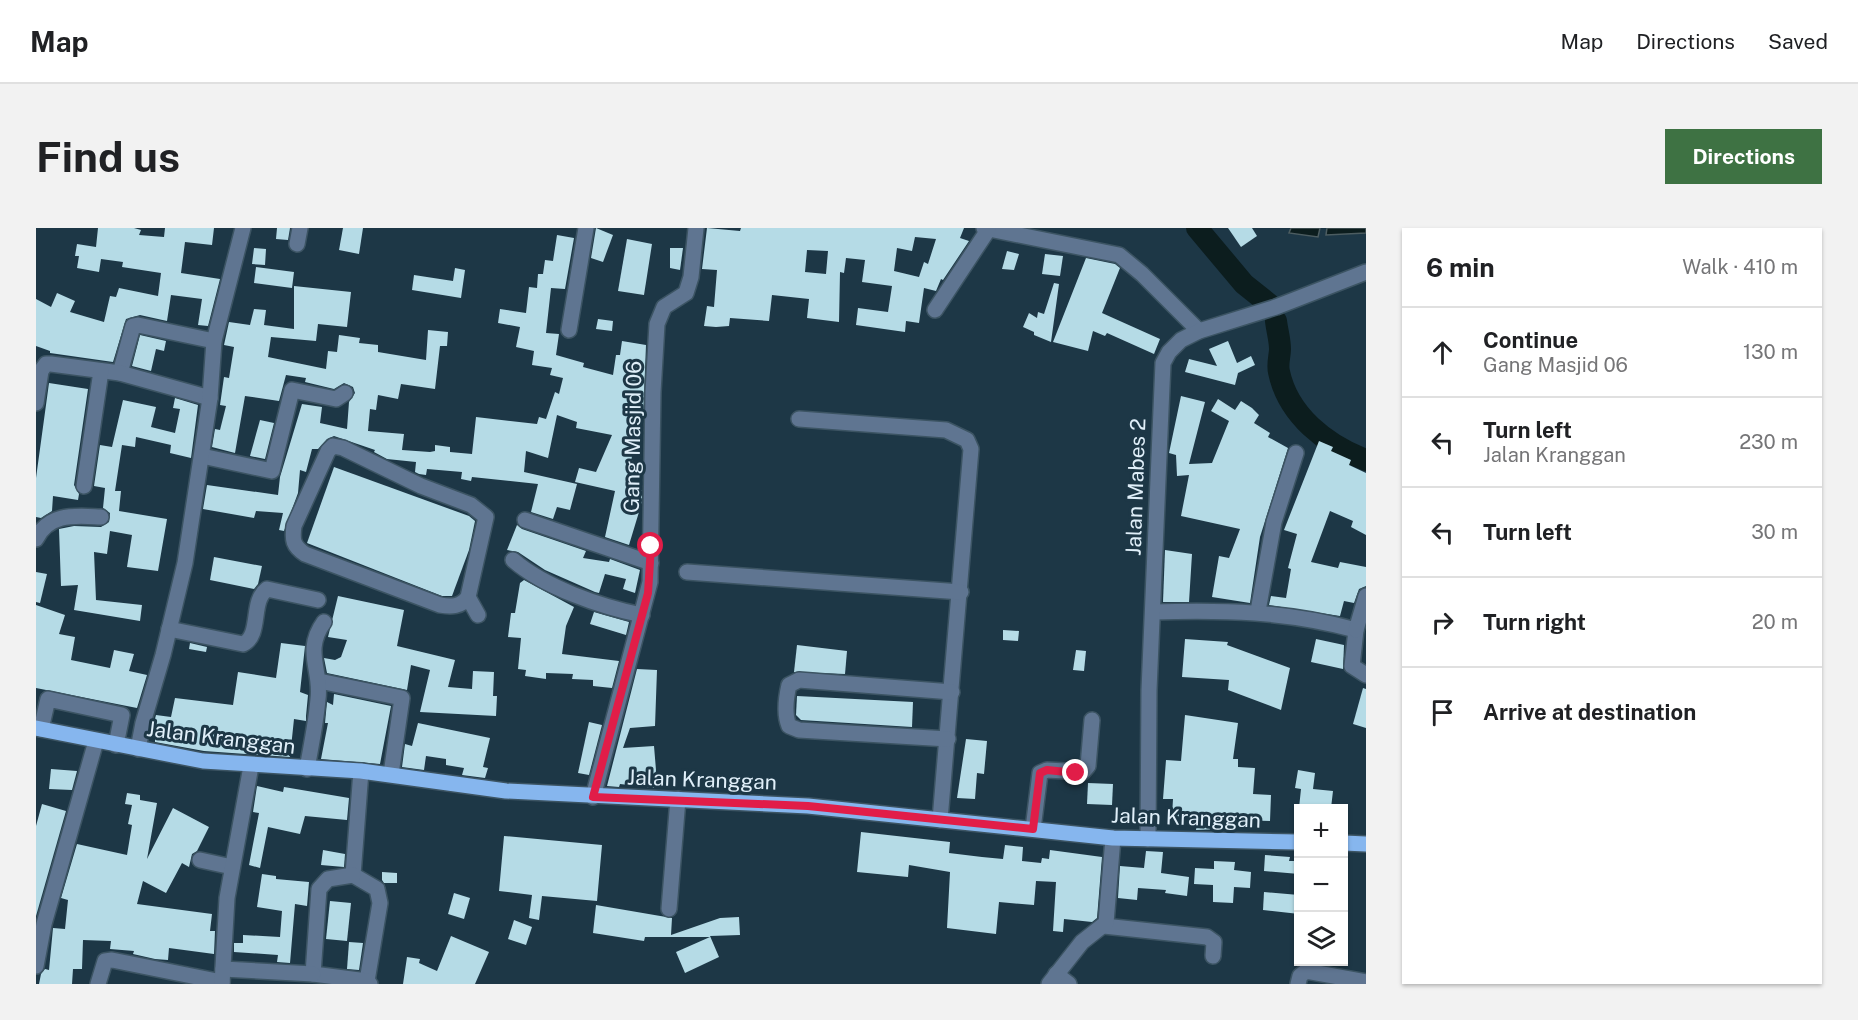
<!DOCTYPE html>
<html lang="en">
<head>
<meta charset="utf-8">
<style>
	body { margin:0; font-family:"Public Sans",sans-serif; background:#f2f2f2; color:#202124 }
	.controls { position:absolute; right:18px; bottom:18px; display:grid; overflow:hidden; border-radius:0px; box-shadow:0 2px 4px #0004 }
	.controls button { width:54px; height:54px; display:grid; place-items:center; padding:0; border:0; border-bottom:2px solid #e0e0e0; background:#fff; color:#202124; font:30px sans-serif }
	.stop { position:absolute; width:18px; height:18px; margin:-14px; border:4px solid #e11d48; border-radius:50%; background:#fff }
	.stop.end { background:#e11d48; border-color:#fff; box-shadow:0 2px 6px #0008 }
	.list { margin:0; padding:0; list-style:none }
	h2 { display:flex; justify-content:space-between; align-items:center; height:78px; margin:0; padding:0 24px; font-size:26px }
	h2 small { font-size:20px; font-weight:400; color:#757577 }
	.list li { display:grid; grid-template-columns:39px 1fr auto; gap:18px; align-items:center; box-sizing:border-box; height:90px; padding:0 24px; border-top:2px solid #e0e0e0 }
	.list b { display:block; font-size:22px; white-space:nowrap }
	.list p { margin:0; font-size:20px; white-space:nowrap; color:#757577 }
	.list em { font-size:20px; font-style:normal; color:#757577 }
	.icon { flex:none; width:33px; height:33px; fill:none; stroke:currentColor; stroke-width:2; stroke-linecap:round; stroke-linejoin:round }
	.map { position:relative; flex:none; width:1330px; height:756px; overflow:hidden; border-radius:0px }
	header { display:flex; align-items:center; gap:36px; box-sizing:border-box; height:84px; padding:0 30px; background:#fff; border-bottom:2px solid #e0e0e0 }
	header strong { font-size:28px }
	nav { display:flex; gap:33px; margin-inline-start:auto; font-size:21px }
	.intro { display:flex; align-items:center; justify-content:space-between; box-sizing:border-box; height:144px; padding:0 36px }
	h1 { margin:0; font-size:42px }
	.button { padding:15px 27px; border-radius:0px; background:#3e7243; color:#fff; font-size:21px; font-weight:700 }
	main { display:flex; gap:36px; padding:0 36px }
	aside { flex:1; background:#fff; border-radius:0px; box-shadow:0 2px 4px #0004 }
	.map>svg:first-child { display:block }
	.water { fill:#0c1d1e; stroke:#4c5c60; stroke-width:1.5 }
	.lines { fill:none; stroke-linecap:round; stroke-linejoin:round }
	.river { stroke:#0c1d1e; stroke-width:22 }
	.building { fill:#b5dbe6; fill-rule:evenodd }
	.minor-casing { stroke:#3c5463; stroke-width:18 }
	.major-casing { stroke:#3c5463; stroke-width:18 }
	.minor { stroke:#5f7591; stroke-width:15 }
	.major { stroke:#86b6ee; stroke-width:15 }
	.route { stroke:#e11d48; stroke-width:8 }
	.labels { text-anchor:middle; stroke-width:6; stroke-linejoin:round; paint-order:stroke }
	.street-label { font-size:21px; fill:#e0eff9; stroke:#1d3746 }
</style>
</head>
<body>
<header>
<strong>Map</strong>
<nav><a>Map</a><a>Directions</a><a>Saved</a></nav>
</header>
<div class="intro"><h1>Find us</h1><a class="button">Directions</a></div>
<main>
<div class="map">
<svg width="1330" height="756" viewBox="0 0 1330 756">
	<rect width="100%" height="100%" fill="#1d3746"/>
	<g class="water">
		<polygon points="1255,0 1284,0 1282,9 1253,5"/>
		<polygon points="1291,0 1330,0 1330,5 1290,7"/>
	</g>
	<g class="lines">
		<g class="river">
			<polyline points="1161,0 1208,56 1233,76"/>
			<path d="M1240,93C1241,102 1244,112 1244,121C1244,128 1241,136 1243,144C1252,187 1290,217 1330,232"/>
		</g>
	</g>
	<g class="building">
		<polygon points="62,0 98,0 105,2 103,7 128,9 129,0 178,0 176,17 149,14 145,45 184,51 172,98 162,97 166,71 135,67 131,93 104,87 90,91 77,134 14,125 14,123 0,118 0,71 15,79 21,65 39,73 34,84 68,94 74,68 80,69 83,60 122,68 125,45 86,39 87,34 65,31 63,44 41,40 43,28 39,28 41,16 60,19"/>
		<polygon points="241,0 254,0 252,12 240,11"/>
		<polygon points="307,0 327,0 323,26 303,22"/>
		<polygon points="560,0 577,7 567,34 555,30"/>
		<path d="M671,0L704,3L705,0H928L924,10L933,13L907,52L905,51L900,63L888,60L883,95L870,93L869,104L820,97L822,80L852,84L856,58L826,54L829,32L810,30L808,45L804,44L803,94L771,90L773,71L736,67L733,93L694,90L693,98L680,99L668,98L671,78L678,79L681,42L666,41ZM879,9L900,11L892,36L888,34L883,49L858,43L861,20L876,23ZM771,22L792,23L790,46L769,44Z"/>
		<polygon points="1192,0 1216,0 1221,8 1205,19"/>
		<polygon points="521,7 538,10 529,61 515,60 510,105 523,106 520,127 548,135 547,139 577,147 580,127 584,127 586,113 610,117 607,192 595,232 601,235 591,253 606,257 606,274 593,317 569,309 579,263 539,254 543,240 560,244 576,207 540,200 541,194 521,187 512,230 490,223 488,244 541,256 534,282 521,279 517,291 495,284 502,256 436,249 435,253 425,251 426,244 391,241 390,247 383,246 379,244 380,234 351,231 338,224 339,222 298,208 291,211 282,221 276,221 270,244 264,242 262,265 248,303 243,302 247,285 220,283 218,290 167,281 171,257 242,267 244,249 266,176 286,179 284,195 311,201 313,174 319,165 317,159 308,155 298,161 269,154 270,150 250,147 243,173 209,168 199,225 176,219 179,201 184,202 190,178 184,177 188,149 193,150 198,119 188,117 193,94 214,97 218,81 230,82 228,97 258,101 258,58 315,64 311,99 282,96 280,113 235,109 232,129 290,141 292,123 301,124 303,107 324,110 323,115 342,117 342,124 390,132 392,102 412,104 411,118 404,118 399,161 365,156 362,171 342,167 340,182 334,181 332,203 368,206 366,222 394,224 399,223 399,217 414,219 414,224 436,226 440,189 501,196 503,189 510,191 519,164 523,166 527,150 514,147 516,140 496,137 498,123 480,119 484,99 462,95 464,81 490,85 493,59 501,60 502,46 507,46 509,32 517,33"/>
		<polygon points="591,11 616,16 608,67 582,63"/>
		<polygon points="218,20 230,21 229,37 216,36"/>
		<polygon points="634,20 647,20 644,42 634,40"/>
		<polygon points="971,23 983,26 978,42 966,41"/>
		<polygon points="1009,26 1027,28 1024,48 1006,46"/>
		<polygon points="1050,30 1079,36 1084,40 1066,85 1124,111 1118,126 1071,105 1069,108 1057,103 1052,123 1017,114"/>
		<polygon points="220,39 258,44 256,60 218,55"/>
		<polygon points="419,40 429,42 425,70 376,62 378,47 417,53"/>
		<polygon points="1018,55 1023,56 1015,114 998,107 998,104 987,99 993,85 1001,90 1002,84 1008,86"/>
		<polygon points="562,91 577,93 576,103 560,101"/>
		<polygon points="104,107 130,113 128,123 120,121 115,143 96,138"/>
		<polygon points="1192,113 1201,135 1215,128 1219,137 1202,145 1199,157 1149,144 1153,131 1181,138 1173,121"/>
		<polygon points="13,155 52,161 38,257 43,266 42,272 17,268 16,283 5,290 0,289 0,250"/>
		<polygon points="1145,168 1169,174 1153,236 1176,235 1193,193 1175,183 1182,171 1199,182 1205,173 1216,180 1223,187 1218,195 1234,205 1232,209 1252,220 1224,309 1214,375 1176,369 1183,328 1193,330 1204,301 1145,288 1153,247 1141,248 1140,227 1133,225"/>
		<polygon points="139,170 162,177 155,230 134,225 135,217 100,209 99,219 86,217 79,263 85,263 83,283 131,291 122,343 91,339 96,307 74,303 71,326 58,324 60,372 106,377 104,393 38,382 42,357 25,358 23,301 38,298 65,299 73,294 74,285 67,280 69,260 58,258 64,217 76,219 87,172 120,179 115,199 139,205 144,181 137,180"/>
		<polygon points="224,192 238,195 229,231 214,228"/>
		<polygon points="1283,213 1297,219 1295,223 1315,232 1313,237 1330,245 1330,307 1315,299 1317,293 1294,283 1275,334 1302,340 1304,334 1330,339 1330,358 1323,361 1318,375 1308,373 1304,388 1233,377 1235,368 1250,370 1255,341 1252,340 1261,306 1248,302"/>
		<polygon points="298,239 433,288 439,293 433,322 416,368 406,368 271,315"/>
		<polygon points="481,297 486,301 550,323 547,330 573,334 574,331 604,342 599,365 587,361 590,351 569,346 563,365 559,364 509,342 482,324 471,322"/>
		<polygon points="1129,322 1156,326 1153,374 1127,374"/>
		<polygon points="178,329 226,338 222,356 218,361 174,352"/>
		<polygon points="0,344 11,346 4,375 0,374"/>
		<polygon points="488,352 538,379 530,398 526,426 583,433 576,460 557,458 557,452 536,451 537,446 510,445 510,451 489,448 490,442 482,441 485,410 472,409 475,385 479,385 484,355"/>
		<polygon points="302,368 368,382 361,418 419,432 412,459 436,461 437,443 458,444 457,468 461,468 460,488 384,484 394,442 375,437 371,462 291,445 288,430 299,432 305,429 311,412 292,409"/>
		<polygon points="0,377 29,387 23,406 39,409 35,432 74,440 78,422 98,426 93,443 111,447 101,480 0,460"/>
		<polygon points="558,384 593,394 590,407 554,396"/>
		<polygon points="967,402 983,403 982,413 967,412"/>
		<polygon points="1149,411 1192,414 1191,417 1254,440 1245,482 1192,462 1193,452 1146,449"/>
		<polygon points="1280,411 1308,417 1307,441 1275,434"/>
		<polygon points="154,415 171,419 170,424 153,421"/>
		<polygon points="245,415 269,418 264,464 272,467 270,488 270,493 258,491 254,529 168,523 119,514 119,510 114,510 120,487 135,489 139,470 197,477 202,444 240,450"/>
		<polygon points="761,417 811,423 809,446 758,444"/>
		<polygon points="1040,422 1050,423 1048,443 1037,442"/>
		<polygon points="601,441 621,442 619,498 594,500 587,520 618,518 620,542 618,560 584,556 583,559 571,558"/>
		<polygon points="1327,460 1330,461 1330,500 1317,496"/>
		<polygon points="298,466 355,478 344,536 285,531 292,495 289,495 291,474 297,477"/>
		<polygon points="761,468 877,474 876,499 765,492 760,487"/>
		<polygon points="1149,487 1202,495 1197,531 1202,531 1202,539 1219,540 1217,566 1235,567 1234,593 1197,592 1196,599 1182,598 1182,601 1160,602 1162,589 1136,588 1137,571 1127,571 1130,532 1145,533"/>
		<polygon points="553,494 566,497 553,547 542,545"/>
		<polygon points="382,495 454,510 447,539 452,540 449,550 426,547 428,540 410,537 410,531 390,528 388,542 366,539 369,516 376,518"/>
		<polygon points="930,511 951,513 948,546 941,545 939,571 921,570"/>
		<polygon points="15,541 41,543 36,562 13,561"/>
		<polygon points="1262,542 1279,545 1277,561 1297,563 1295,580 1263,580 1265,561 1259,560"/>
		<polygon points="1052,555 1077,556 1076,577 1051,576"/>
		<polygon points="221,558 247,564 248,559 313,570 311,592 269,588 264,606 232,599 224,640 213,637 223,585 217,584"/>
		<polygon points="91,565 104,567 104,572 121,575 111,631 137,580 173,599 161,623 156,626 153,639 146,635 130,665 107,653 101,676 176,686 174,703 179,703 178,726 133,720 132,732 119,731 97,726 98,723 74,721 75,713 47,712 46,741 37,741 36,756 3,756 5,746 9,741 13,742 17,700 29,701 32,672 25,670 41,616 91,627 96,597 92,596 96,577 89,576"/>
		<polygon points="6,576 30,583 0,688 0,598"/>
		<polygon points="825,604 914,614 913,625 946,629 967,631 969,617 987,619 986,633 1005,635 1006,630 1013,631 1014,622 1066,629 1061,690 1056,694 1028,691 1027,704 1017,703 1020,654 1000,653 998,677 963,674 960,706 911,700 914,644 873,637 872,649 821,644"/>
		<polygon points="468,608 566,617 561,673 506,668 503,692 493,690 496,667 463,663"/>
		<polygon points="287,622 309,626 308,639 285,637"/>
		<polygon points="1110,623 1127,624 1125,645 1153,649 1151,668 1129,665 1130,662 1102,660 1101,672 1082,670 1084,638 1108,640"/>
		<polygon points="1229,627 1254,629 1253,633 1263,633 1263,646 1228,643"/>
		<polygon points="1178,633 1199,634 1198,642 1215,644 1214,660 1198,659 1197,675 1177,674 1177,657 1158,656 1159,640 1178,641"/>
		<polygon points="346,644 361,645 361,655 348,655 346,652"/>
		<polygon points="226,646 240,648 240,651 273,654 271,678 259,676 254,735 241,734 242,727 198,724 198,715 207,715 207,707 244,709 246,683 221,679"/>
		<polygon points="1228,664 1263,667 1263,686 1227,682"/>
		<polygon points="418,665 434,670 428,691 412,686"/>
		<polygon points="294,673 315,675 311,713 290,711"/>
		<polygon points="560,677 636,690 635,707 684,690 703,689 704,707 674,708 683,729 649,745 640,724 674,709 609,709 608,713 557,705"/>
		<polygon points="478,692 496,699 490,717 472,711"/>
		<polygon points="415,708 453,724 439,756 367,756 371,729 384,731 383,735 401,743"/>
		<polygon points="313,714 327,715 323,742 311,741"/>
	</g>
	<g class="lines">
		<g class="minor-casing">
			<g id="minor">
				<polyline points="948,0 1083,27 1106,46 1163,103"/>
				<polyline points="261,16 264,0"/>
				<polyline points="899,82 952,2"/>
				<polyline points="533,102 550,0"/>
				<polyline points="84,145 97,98 102,97 178,113"/>
				<polyline points="0,175 5,143 10,136 15,136 84,145 174,170"/>
				<polyline points="763,191 910,202 931,212 935,221 904,592"/>
				<polyline points="166,228 236,243 256,162 300,171 309,165"/>
				<polyline points="48,258 65,143"/>
				<polyline points="489,292 615,335"/>
				<path d="M0,311C13,284 40,288 65,289"/>
				<path d="M477,332C508,359 565,379 606,387"/>
				<polyline points="651,344 925,364"/>
				<path d="M432,369C425,379 415,379 404,377L269,326C257,318 256,312 258,298L292,223L297,218L307,220L385,258L435,277L450,289L432,369L442,387"/>
				<polyline points="1222,383 1238,294 1260,225"/>
				<path d="M1117,384C1188,382 1251,383 1320,402L1316,438L1330,447"/>
				<path d="M133,401L207,416C226,407 214,373 231,361L282,372"/>
				<polyline points="1320,402 1330,368"/>
				<polyline points="288,454 366,470 355,546"/>
				<polyline points="5,501 12,471 86,487 80,517"/>
				<path d="M912,511L763,502L753,498C748,486 750,470 753,457L763,452L916,464"/>
				<polyline points="102,521 107,495 127,427 149,335 174,170 178,113 207,0"/>
				<path d="M271,541C275,518 280,495 282,471C286,442 267,423 288,394"/>
				<polyline points="325,543 317,647 341,661 344,675 331,753"/>
				<polyline points="557,569 614,354 617,164 621,96 628,79 650,65 655,49 660,0"/>
				<polyline points="997,601 1004,545 1011,542 1047,544 1052,538 1056,492"/>
				<polyline points="1112,611 1113,462 1127,135 1133,124 1145,112 1163,103 1240,79 1330,44"/>
				<polyline points="164,632 196,639"/>
				<polyline points="317,647 292,651 283,661 277,746 331,753 334,756"/>
				<polyline points="633,681 642,571"/>
				<polyline points="1068,698 1171,709 1178,714 1177,728"/>
				<polyline points="0,738 8,696 60,513"/>
				<polyline points="187,741 277,746"/>
				<polyline points="1020,746 1033,756"/>
				<polyline points="62,756 69,733 76,732 186,754"/>
				<polyline points="186,756 191,670 215,538"/>
				<polyline points="1013,756 1046,714 1070,695 1077,610"/>
				<polyline points="1262,756 1264,748 1270,743 1330,754"/>
			</g>
		</g>
		<g class="major-casing">
			<g id="major">
				<polyline points="0,500 167,533 325,543 470,563 772,578 1077,610 1262,614"/>
				<polyline points="1308,615 1330,616"/>
			</g>
		</g>
		<use href="#minor" class="minor"/>
		<use href="#major" class="major"/>
	</g>
	<g class="lines">
		<polyline class="route" points="615,318 612,365 557,569 772,578 997,601 1004,545 1011,542 1040,545"/>
	</g>
	<g class="labels">
		<g class="street-label">
			<text transform="translate(597 209) rotate(-89)" y="7">Gang Masjid 06</text>
			<text transform="translate(1100 259) rotate(-88)" y="7">Jalan Mabes 2</text>
			<text transform="translate(185 510) rotate(7)" y="7">Jalan Kranggan</text>
			<text transform="translate(666 552) rotate(2)" y="7">Jalan Kranggan</text>
			<text transform="translate(1150 590) rotate(2)" y="7">Jalan Kranggan</text>
		</g>
	</g>
</svg>
<div class="controls">
<button>+</button>
<button>−</button>
<button><svg class="icon" aria-label="layers" viewBox="0 0 24 24"><path d="M12 4l9 5-9 5-9-5zM3 14l9 5 9-5"/></svg></button>
</div>
<div class="stop" style="left:615px;top:318px"></div>
<div class="stop end" style="left:1040px;top:545px"></div>
</div>
<aside>
<h2>6 min<small>Walk · 410 m</small></h2>
<ul class="list">
<li><svg class="icon" aria-label="ahead" viewBox="0 0 24 24"><path d="M12 20V5M6 11l6-6 6 6"/></svg><div><b>Continue</b><p>Gang Masjid 06</p></div><em>130 m</em></li>
<li><svg class="icon" aria-label="left" viewBox="0 0 24 24"><path d="M17 20v-9H6M10 6l-5 5 5 5"/></svg><div><b>Turn left</b><p>Jalan Kranggan</p></div><em>230 m</em></li>
<li><svg class="icon" aria-label="left" viewBox="0 0 24 24"><path d="M17 20v-9H6M10 6l-5 5 5 5"/></svg><div><b>Turn left</b></div><em>30 m</em></li>
<li><svg class="icon" aria-label="right" viewBox="0 0 24 24"><path d="M7 20v-9h11M14 6l5 5-5 5"/></svg><div><b>Turn right</b></div><em>20 m</em></li>
<li><svg class="icon" aria-label="arrive" viewBox="0 0 24 24"><path d="M6 21V4h12l-3 4 3 4H6"/></svg><div><b>Arrive at destination</b></div></li>
</ul>
</aside>
</main>
</body>
</html>
